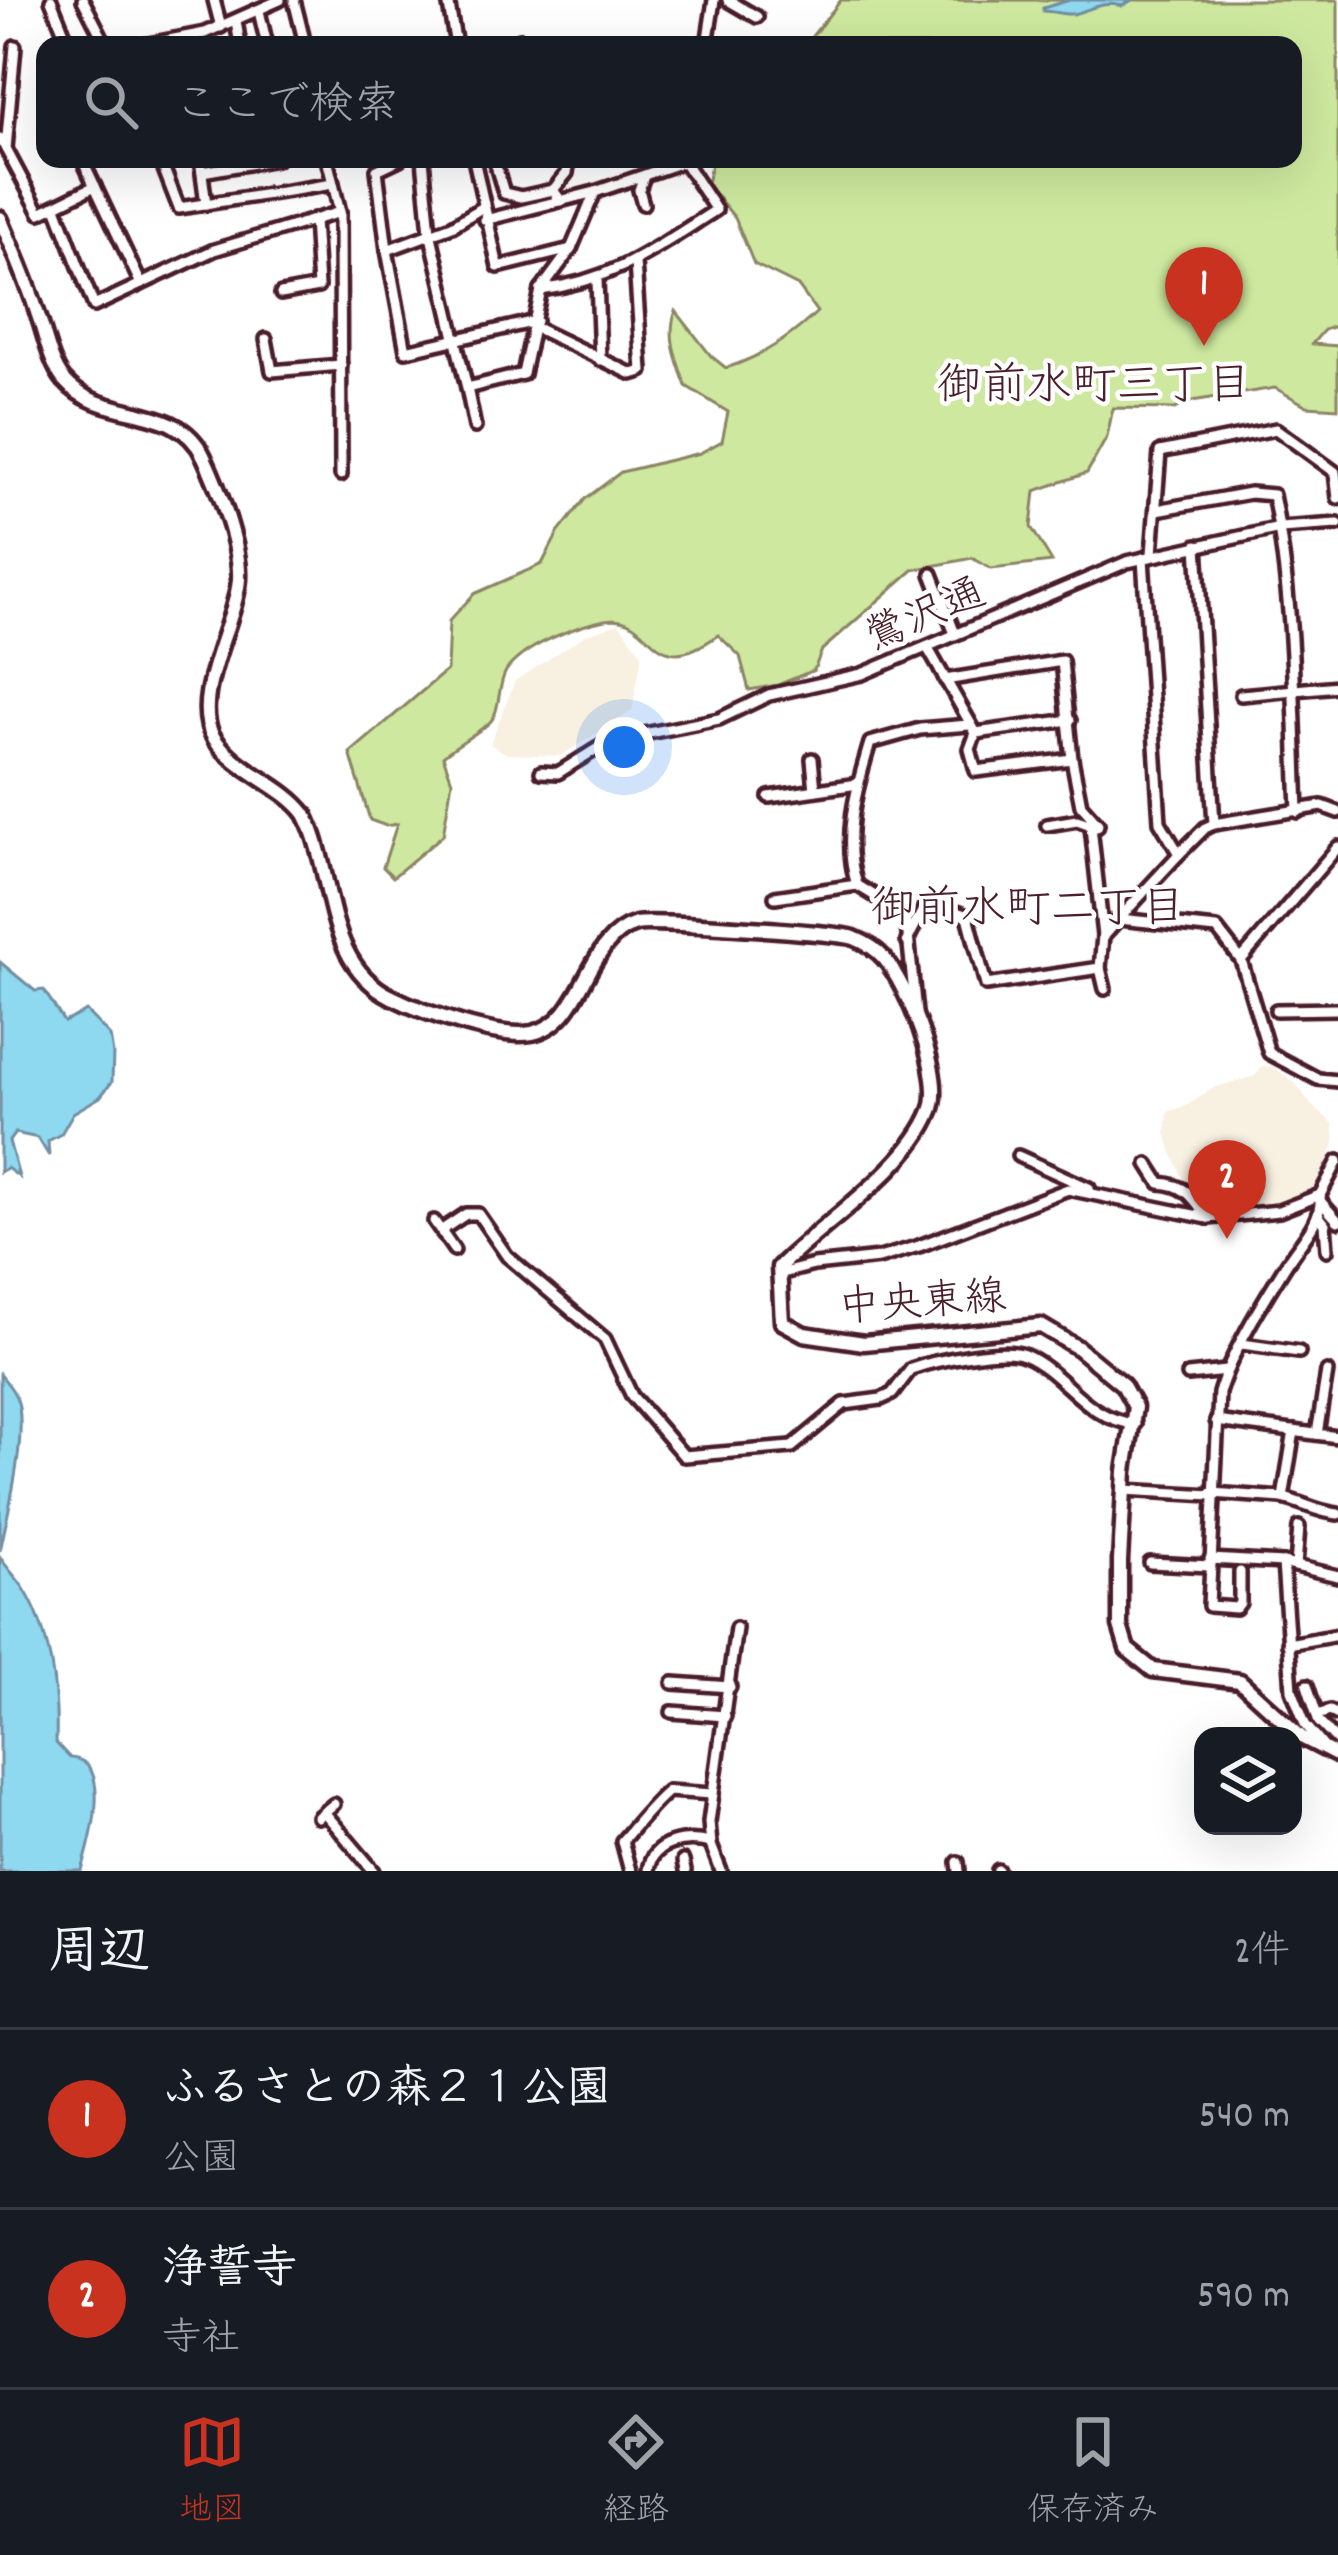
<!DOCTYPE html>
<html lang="ja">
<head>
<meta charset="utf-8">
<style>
	body { margin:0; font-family:Dekko,"Klee One",sans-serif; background:#242831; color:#f1f3f6 }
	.controls { position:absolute; right:36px; bottom:36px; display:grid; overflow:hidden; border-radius:24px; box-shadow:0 12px 48px #0002 }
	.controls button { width:108px; height:108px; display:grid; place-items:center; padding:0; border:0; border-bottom:3px solid #363941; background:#171b24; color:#f1f3f6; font:60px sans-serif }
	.you { position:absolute; left:624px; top:747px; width:42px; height:42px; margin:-30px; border:9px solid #fff; border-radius:50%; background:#1a73e8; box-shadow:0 0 0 18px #1a73e833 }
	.badge { display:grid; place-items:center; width:78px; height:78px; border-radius:50%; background:#c8321e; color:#fff; font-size:39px; font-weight:700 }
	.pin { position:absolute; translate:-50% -99px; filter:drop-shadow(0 3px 6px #0008) }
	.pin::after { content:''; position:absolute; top:63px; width:42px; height:36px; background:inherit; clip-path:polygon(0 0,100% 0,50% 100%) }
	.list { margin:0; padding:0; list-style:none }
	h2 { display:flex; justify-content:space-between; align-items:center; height:156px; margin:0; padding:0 48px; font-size:51px }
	h2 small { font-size:39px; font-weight:400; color:#9ea1a6 }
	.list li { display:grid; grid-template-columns:78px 1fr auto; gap:36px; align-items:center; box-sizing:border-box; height:180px; padding:0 48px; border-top:3px solid #363941 }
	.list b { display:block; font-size:45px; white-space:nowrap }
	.list p { margin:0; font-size:39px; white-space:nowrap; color:#9ea1a6 }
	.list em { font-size:39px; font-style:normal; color:#9ea1a6 }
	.icon { flex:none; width:66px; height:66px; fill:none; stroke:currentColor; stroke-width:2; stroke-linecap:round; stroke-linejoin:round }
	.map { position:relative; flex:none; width:1338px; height:1871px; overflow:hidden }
	.search { position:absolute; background:#171b24; box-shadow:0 12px 48px #0002; left:36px; right:36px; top:36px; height:132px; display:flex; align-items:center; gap:30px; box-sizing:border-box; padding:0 42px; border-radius:24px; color:#9ea1a6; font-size:45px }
	.sheet { height:516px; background:#171b24 }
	nav { display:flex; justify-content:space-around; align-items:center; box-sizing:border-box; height:168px; border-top:3px solid #363941; background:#171b24; font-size:33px; color:#9ea1a6 }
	nav a { display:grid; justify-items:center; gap:6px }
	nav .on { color:#c8321e }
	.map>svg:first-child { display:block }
	.built { fill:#f8f0e1 }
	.green { fill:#cee99f; stroke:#8c8465; stroke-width:3 }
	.water { fill:#8ed8f0; stroke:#738ea1; stroke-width:3 }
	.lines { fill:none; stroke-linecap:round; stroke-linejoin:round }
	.street-casing { stroke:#4a1f2b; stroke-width:18 }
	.secondary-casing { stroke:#4a1f2b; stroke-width:21 }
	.street { stroke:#fff; stroke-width:9 }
	.secondary { stroke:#fff; stroke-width:12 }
	.labels { text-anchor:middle; stroke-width:9; stroke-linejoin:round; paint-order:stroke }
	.street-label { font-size:42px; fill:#4a1f2b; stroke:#fff }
	.neighbourhood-label { font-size:45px; fill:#4a1f2b; stroke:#fff }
</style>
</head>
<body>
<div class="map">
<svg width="1338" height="1871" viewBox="0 0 1338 1871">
	<rect width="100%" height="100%" fill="#fff"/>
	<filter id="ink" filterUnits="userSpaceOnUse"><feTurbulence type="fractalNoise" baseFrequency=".00833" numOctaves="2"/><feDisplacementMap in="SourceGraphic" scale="24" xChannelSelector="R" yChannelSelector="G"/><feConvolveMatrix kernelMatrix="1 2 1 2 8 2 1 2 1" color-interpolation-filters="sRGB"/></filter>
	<g filter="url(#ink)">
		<g class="built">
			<polygon points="619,623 642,654 632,711 561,756 507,754 490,744 515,681 587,634"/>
			<polygon points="1262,1067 1274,1067 1296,1084 1312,1106 1333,1123 1335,1143 1313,1195 1297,1202 1209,1212 1185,1183 1171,1150 1166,1132 1168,1112 1188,1105 1214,1088 1255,1076"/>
		</g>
		<path class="green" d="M841,0H1338V325L1324,330L1312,344L1338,346V408L1307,406L1275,388L1192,401L1175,409L1113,408L1107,437L1087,473L1035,491L1031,527L1052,562L991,569L972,558L913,570L822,650L814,670L778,685L749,690L740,656L718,635C648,686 655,611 605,620C576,626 523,646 506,671C497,686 501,712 489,723C475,735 457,744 443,756L452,781L443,835L393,877L383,867L397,824L386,826L370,820L350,753L447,670L449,621L474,594L542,564L558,533L585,499L621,472L700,453L722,441L728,412L686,386C677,362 666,335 676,311L711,356L726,368C761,357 791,337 817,312L798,286L754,264L735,218L707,184L712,159H1293V45H805Z"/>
		<g class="water">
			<path d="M1070,0H1132L1122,6C1104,0 1090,10 1073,14C1064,15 1052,11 1043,11V8Z"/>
			<polygon points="0,962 35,991 44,990 64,1022 86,1011 110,1036 113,1054 112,1082 100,1097 73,1113 61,1134 48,1141 49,1156 38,1138 15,1133 9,1141 19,1177 7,1168 0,1172"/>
			<path d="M0,1374C8,1384 17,1394 19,1407C25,1444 8,1513 0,1551Z"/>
			<path d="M0,1557C7,1568 16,1577 23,1587C51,1630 58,1693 56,1743L70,1758C115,1760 90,1843 82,1871H0Z"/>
		</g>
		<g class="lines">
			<g class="street-casing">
				<g id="street">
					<polyline points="51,0 69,45"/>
					<polyline points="83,0 106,45"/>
					<polyline points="214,0 221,27"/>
					<polyline points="294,0 303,36"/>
					<polyline points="448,0 456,45"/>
					<polyline points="728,0 757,17"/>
					<polyline points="259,11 267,45"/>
					<polyline points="236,21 240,45"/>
					<polyline points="143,45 205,33 280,0"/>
					<polyline points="519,45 520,39"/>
					<polyline points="707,45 714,0"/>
					<polyline points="0,138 40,213 95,186"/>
					<polyline points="6,149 15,46"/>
					<polyline points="82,159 141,284"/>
					<polyline points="160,159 179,208 333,184"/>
					<polyline points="200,159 206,204"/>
					<polyline points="327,159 340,212 341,475"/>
					<polyline points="423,159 430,232 467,388 523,374 541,290 571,249 595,192"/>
					<polyline points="474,159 498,267 571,249"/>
					<polyline points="494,159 504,193 521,197 553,190 561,201"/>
					<polyline points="202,172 277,159"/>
					<polyline points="553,190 567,173 569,159"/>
					<polyline points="643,204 639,190 644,176"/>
					<polyline points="56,207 94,306 214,250 340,212"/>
					<polyline points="483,207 452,226 387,250 406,351 536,321"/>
					<polyline points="485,220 595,192 691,159"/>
					<polyline points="387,250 377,170 400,159"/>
					<polyline points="597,280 600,360"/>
					<path d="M541,290C615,280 654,249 716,210L685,163"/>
					<polyline points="281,294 318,287 314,219"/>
					<polyline points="534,327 632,374 642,371 635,262"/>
					<polyline points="266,339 272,371 341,365"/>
					<polyline points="467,388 475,427"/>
					<path d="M1157,510L1250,493L1273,495C1294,598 1294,707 1298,812"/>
					<polyline points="1197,545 1214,824"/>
					<polyline points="1152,554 1160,452 1276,429 1335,472 1338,498"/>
					<polyline points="932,574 955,634"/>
					<polyline points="927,647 976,733 1070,720"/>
					<polyline points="945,680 1062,661 1072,759 976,771 970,749 976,733"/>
					<polyline points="1241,695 1338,686"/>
					<polyline points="812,759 815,790"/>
					<polyline points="541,772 558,773 609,741 719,719 769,695 862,674 1127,562 1280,528 1338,524"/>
					<polyline points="769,797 858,784"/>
					<polyline points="1047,825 1077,820 1097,827 1098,824 1081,805 1072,759"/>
					<polyline points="1179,854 1205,828 1214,824 1322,806 1338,812"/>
					<path d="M857,885C842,839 856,789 870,743L920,729L969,725"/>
					<polyline points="775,897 857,885 906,915 916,1013"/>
					<polyline points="1119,919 1217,929 1241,960 1269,1053 1318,1079 1338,1081"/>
					<polyline points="1103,936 1179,854 1160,822 1143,558"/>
					<polyline points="907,941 927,902 968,916 986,985 1100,968 1103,936 1091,827"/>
					<polyline points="1241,960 1338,847"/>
					<polyline points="1100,968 1105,989"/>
					<polyline points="1276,1010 1338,1009"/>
					<polyline points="1018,1156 1089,1188"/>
					<path d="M1148,1164L1160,1183C1187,1185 1193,1197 1208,1218"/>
					<polyline points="1321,1202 1338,1221"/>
					<polyline points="1318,1215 1325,1224 1327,1250"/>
					<polyline points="434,1221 454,1250"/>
					<path d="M442,1230L466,1214H478L507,1256L605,1339L632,1396L684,1456L792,1447L844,1404L881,1399L892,1394L911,1369C933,1361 1003,1346 1024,1355C1067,1374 1083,1418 1135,1424"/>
					<polyline points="779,1274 814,1265 879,1258 919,1246 1068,1189 1208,1218 1279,1211 1320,1195 1338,1161"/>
					<polyline points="1242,1344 1299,1352"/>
					<polyline points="1188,1375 1226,1371"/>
					<polyline points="1216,1421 1338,1437"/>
					<path d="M1294,1431L1283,1498C1304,1503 1317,1512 1338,1514"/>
					<polyline points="1317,1434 1327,1372"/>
					<polyline points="1124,1490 1212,1495"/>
					<polyline points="1212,1493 1283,1498"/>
					<polyline points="1210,1559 1283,1563 1338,1576"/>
					<polyline points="1150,1563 1210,1566"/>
					<polyline points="1283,1563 1292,1690 1305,1724 1323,1746"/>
					<polyline points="1296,1566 1299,1527"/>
					<path d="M1240,1572V1603L1236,1608L1209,1606L1219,1393C1231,1352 1264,1300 1287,1263C1300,1242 1323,1221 1320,1195"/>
					<polyline points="1288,1644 1338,1635"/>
					<polyline points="673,1683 730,1687"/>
					<polyline points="1307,1685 1319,1722 1338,1742"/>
					<polyline points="672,1712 725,1716"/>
					<polyline points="1317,1715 1330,1711 1338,1715"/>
					<polyline points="324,1812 374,1871"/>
					<polyline points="318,1817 334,1804"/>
					<polyline points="683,1861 685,1871"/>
					<polyline points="958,1862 959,1871"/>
					<polyline points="998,1870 998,1871"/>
					<path d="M630,1871L622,1841C637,1824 651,1805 668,1791L713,1794"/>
					<path d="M648,1871C651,1841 686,1837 711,1843"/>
					<polyline points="721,1871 711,1845 709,1822 736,1628"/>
				</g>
			</g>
			<g class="secondary-casing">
				<path id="secondary" d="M0,218C13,249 27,280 37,312C45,333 50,363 64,380C103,425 176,398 204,457C218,487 241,546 239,579C236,623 189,699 214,738C237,772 281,783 305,814C336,875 322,963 392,997C424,1013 498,1039 532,1033C586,1022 584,939 636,924C648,920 843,933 854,938C864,942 876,949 884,958C907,985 945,1077 931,1111C908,1169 824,1222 779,1267L782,1322L804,1334L864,1343L1041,1326L1078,1348L1123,1385L1135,1407L1125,1471L1120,1561V1626L1127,1649L1153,1670L1240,1681L1301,1737L1338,1756"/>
			</g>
			<use href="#street" class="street"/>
			<use href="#secondary" class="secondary"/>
		</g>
	</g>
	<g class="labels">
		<g class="street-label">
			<text transform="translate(924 612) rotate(-23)" y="15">鶯沢通</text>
			<text transform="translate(922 1299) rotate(-4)" y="15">中央東線</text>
		</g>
		<g class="neighbourhood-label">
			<text x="1094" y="398">御前水町三丁目</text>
			<text x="1028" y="921">御前水町二丁目</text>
		</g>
	</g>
</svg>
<div class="controls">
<button><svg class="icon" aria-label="layers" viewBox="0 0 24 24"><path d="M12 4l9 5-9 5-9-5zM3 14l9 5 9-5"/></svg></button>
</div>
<div class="you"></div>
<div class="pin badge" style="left:1204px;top:346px">1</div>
<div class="pin badge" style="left:1227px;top:1239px">2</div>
<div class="search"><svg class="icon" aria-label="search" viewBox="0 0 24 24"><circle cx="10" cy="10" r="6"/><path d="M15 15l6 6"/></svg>ここで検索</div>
</div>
<section class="sheet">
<h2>周辺<small>2件</small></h2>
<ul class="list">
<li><span class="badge">1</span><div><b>ふるさとの森２１公園</b><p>公園</p></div><em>540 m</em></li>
<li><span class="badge">2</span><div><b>浄誓寺</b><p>寺社</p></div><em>590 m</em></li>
</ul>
</section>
<nav>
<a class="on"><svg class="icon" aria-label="map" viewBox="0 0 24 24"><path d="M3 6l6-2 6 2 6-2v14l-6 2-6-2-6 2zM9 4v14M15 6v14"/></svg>地図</a>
<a><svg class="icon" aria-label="directions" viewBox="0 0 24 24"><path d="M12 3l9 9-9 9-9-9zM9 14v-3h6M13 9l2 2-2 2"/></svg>経路</a>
<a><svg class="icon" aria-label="saved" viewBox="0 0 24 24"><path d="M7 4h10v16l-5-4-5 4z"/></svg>保存済み</a>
</nav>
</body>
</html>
